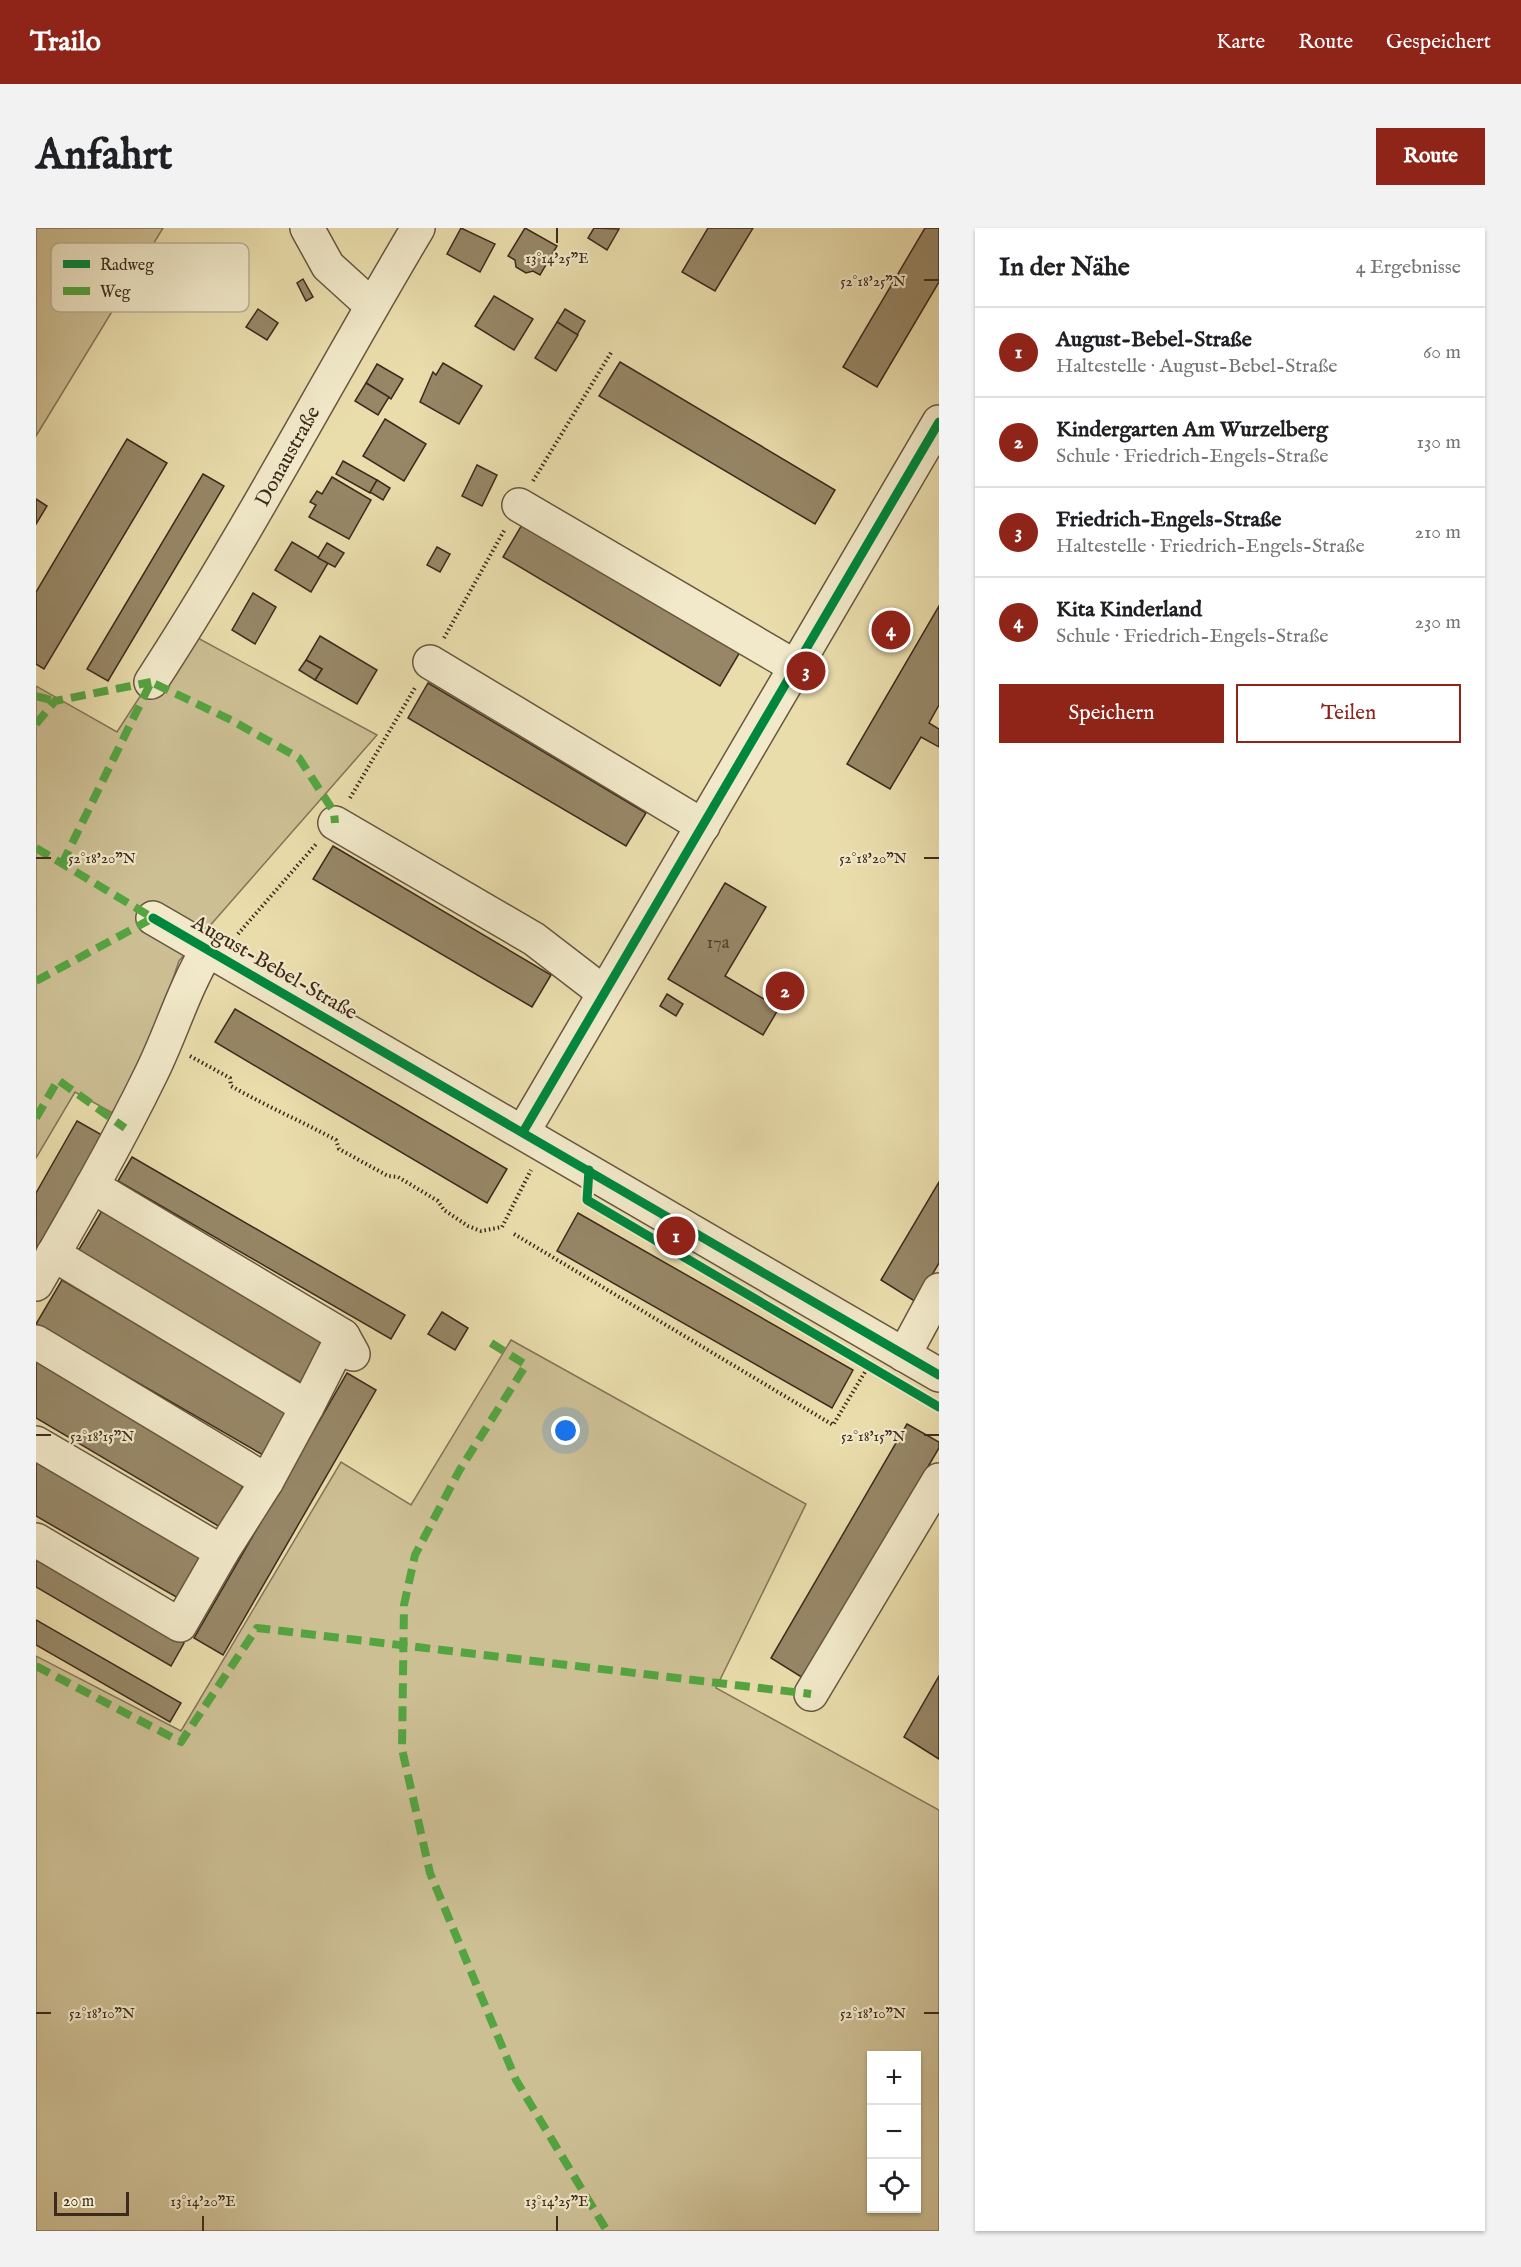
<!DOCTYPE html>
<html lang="de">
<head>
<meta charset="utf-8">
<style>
	body { margin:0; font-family:"IM FELL English",serif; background:#f2f2f2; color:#202124 }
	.controls { position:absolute; right:18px; bottom:18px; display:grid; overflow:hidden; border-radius:0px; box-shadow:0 2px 4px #0004 }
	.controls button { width:54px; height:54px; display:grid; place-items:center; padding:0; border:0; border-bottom:2px solid #e0e0e0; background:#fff; color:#202124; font:30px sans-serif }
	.scale { position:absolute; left:18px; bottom:15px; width:75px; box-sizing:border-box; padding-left:6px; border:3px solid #3d2a1c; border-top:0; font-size:16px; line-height:21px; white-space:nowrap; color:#3d2a1c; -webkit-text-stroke:4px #f1e9c9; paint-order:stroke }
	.you { position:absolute; left:530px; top:1203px; width:21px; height:21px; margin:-15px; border:4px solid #fff; border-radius:50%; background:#1a73e8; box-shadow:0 0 0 9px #1a73e833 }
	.badge { display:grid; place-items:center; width:39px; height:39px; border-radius:50%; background:#8f2418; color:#fff; font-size:20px; font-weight:700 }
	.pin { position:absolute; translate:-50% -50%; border:3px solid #fff; box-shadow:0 2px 6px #0006 }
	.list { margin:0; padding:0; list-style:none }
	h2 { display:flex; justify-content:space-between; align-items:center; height:78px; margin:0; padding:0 24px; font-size:26px }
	h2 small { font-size:20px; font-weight:400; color:#757577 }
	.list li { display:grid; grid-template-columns:39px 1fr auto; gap:18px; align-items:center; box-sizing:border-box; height:90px; padding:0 24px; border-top:2px solid #e0e0e0 }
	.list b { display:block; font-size:22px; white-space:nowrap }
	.list p { margin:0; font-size:20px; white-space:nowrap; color:#757577 }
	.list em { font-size:20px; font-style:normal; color:#757577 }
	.actions { display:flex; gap:12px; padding:18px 24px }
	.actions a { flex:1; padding:14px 0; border:2px solid #8f2418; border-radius:0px; text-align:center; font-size:21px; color:#8f2418 }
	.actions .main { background:#8f2418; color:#fff }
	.icon { flex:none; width:33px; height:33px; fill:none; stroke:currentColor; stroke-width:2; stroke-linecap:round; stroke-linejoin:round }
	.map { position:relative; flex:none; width:903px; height:2003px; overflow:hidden; border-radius:0px }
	header { display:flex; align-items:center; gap:36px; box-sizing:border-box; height:84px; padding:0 30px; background:#8f2418; color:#fff }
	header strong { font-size:28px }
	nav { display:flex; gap:33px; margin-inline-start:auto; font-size:21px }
	.intro { display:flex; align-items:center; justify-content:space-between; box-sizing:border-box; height:144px; padding:0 36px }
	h1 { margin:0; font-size:42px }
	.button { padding:15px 27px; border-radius:0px; background:#8f2418; color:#fff; font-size:21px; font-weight:700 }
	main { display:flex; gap:36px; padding:0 36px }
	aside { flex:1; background:#fff; border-radius:0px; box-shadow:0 2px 4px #0004 }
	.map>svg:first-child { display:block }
	.green { fill:#cdbf94; stroke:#857458; stroke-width:1.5; fill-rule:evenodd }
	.building { fill:#978767; stroke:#3d2a1c; stroke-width:1.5 }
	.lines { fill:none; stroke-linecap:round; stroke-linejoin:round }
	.minor-casing { stroke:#685740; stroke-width:36 }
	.path { stroke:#3d2a1c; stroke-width:4; stroke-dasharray:1.5 3; stroke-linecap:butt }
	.minor { stroke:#f1e9c9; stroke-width:33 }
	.quiet { stroke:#54a441; stroke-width:8; stroke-dasharray:15 8; stroke-linecap:butt }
	.cycleway-casing { stroke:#f1e9c9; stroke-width:13 }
	.cycleway { stroke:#00873e; stroke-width:9 }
	.ticks { fill:none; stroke:#3d2a1c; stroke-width:2 }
	.labels { text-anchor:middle; stroke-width:4.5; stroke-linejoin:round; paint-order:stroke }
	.number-label { font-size:18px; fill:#54412f }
	.street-label { font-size:21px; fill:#3d2a1c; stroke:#f1e9c9 }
	.key { fill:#f1e9c9; stroke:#bbb095; stroke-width:1.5 }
	.key-label { font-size:16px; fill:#3d2a1c }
	.ticks-label { font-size:15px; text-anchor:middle; fill:#3d2a1c; stroke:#f1e9c9; stroke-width:4.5; stroke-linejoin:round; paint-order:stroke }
</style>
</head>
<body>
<header>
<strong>Trailo</strong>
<nav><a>Karte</a><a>Route</a><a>Gespeichert</a></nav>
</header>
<div class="intro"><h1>Anfahrt</h1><a class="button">Route</a></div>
<main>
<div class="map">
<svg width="903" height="2003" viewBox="0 0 903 2003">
	<rect width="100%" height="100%" fill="#eaddac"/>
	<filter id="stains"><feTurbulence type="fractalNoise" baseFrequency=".00333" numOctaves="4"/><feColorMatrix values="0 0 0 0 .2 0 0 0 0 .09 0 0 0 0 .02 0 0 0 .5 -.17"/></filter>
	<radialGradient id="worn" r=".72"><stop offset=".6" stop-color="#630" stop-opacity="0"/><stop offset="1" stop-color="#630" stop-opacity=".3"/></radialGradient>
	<g class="green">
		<polygon points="0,0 127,0 0,208"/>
		<polygon points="147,402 341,507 143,733 89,892 39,864 0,930 0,458 81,504"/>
		<path d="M475,1112L770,1276L680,1460L903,1582V2003H0V1428L145,1503L305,1234L375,1277ZM836,1828H880V1980H836Z"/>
	</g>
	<g class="building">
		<polygon points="425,0 459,16 444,44 411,26"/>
		<polygon points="489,0 521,18 504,47 497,43 490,45 480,39 479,32 472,28"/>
		<polygon points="558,0 583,1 571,22 552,10"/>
		<polygon points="672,0 717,0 679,63 646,44"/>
		<polygon points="889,0 903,0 903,54 841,159 807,139"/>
		<polygon points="267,51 277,69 270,73 261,55"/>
		<polygon points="458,68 497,91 478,122 439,98"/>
		<polygon points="222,81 242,95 231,112 210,99"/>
		<polygon points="529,81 549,93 541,107 521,94"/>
		<polygon points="521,94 542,107 520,143 499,130"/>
		<polygon points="584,134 799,262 779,296 563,168"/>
		<polygon points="407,135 446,158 423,196 384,174 397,144 400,147"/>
		<polygon points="341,136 367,151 355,171 330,155"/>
		<polygon points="330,155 353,169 342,187 319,173"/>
		<polygon points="349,191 390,216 368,253 327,228"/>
		<polygon points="91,211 131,235 8,441 0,436 0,364"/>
		<polygon points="307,233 341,252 334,265 300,246"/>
		<polygon points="441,237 461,247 446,278 426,268"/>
		<polygon points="167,246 188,258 72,453 51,441"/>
		<polygon points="296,249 335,272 313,311 273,289 280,277 274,274 281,263 286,266"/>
		<polygon points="341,252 354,260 347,272 334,264"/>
		<polygon points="0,271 11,278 0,296"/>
		<polygon points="487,295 704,424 684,458 467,329"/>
		<polygon points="256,314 292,335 275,364 239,342"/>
		<polygon points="291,315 308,325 299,339 282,330"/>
		<polygon points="401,319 414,326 404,344 391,337"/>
		<polygon points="217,365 240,379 219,416 196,402"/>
		<polygon points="903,378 903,477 893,495 903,501 903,519 885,509 854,561 811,536"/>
		<polygon points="284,408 341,442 321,476 279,452 286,441 270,432"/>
		<polygon points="270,432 286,441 279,452 263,442"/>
		<polygon points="392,455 610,585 590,618 372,490"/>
		<polygon points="297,618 515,747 496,779 277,651"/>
		<polygon points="689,655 730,679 689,748 743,780 727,807 632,751"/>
		<polygon points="631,766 647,776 640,788 624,778"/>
		<polygon points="199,781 471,941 451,975 179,814"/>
		<polygon points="41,893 66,907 0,1022 0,965"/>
		<polygon points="96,929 369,1087 355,1111 82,953"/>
		<polygon points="903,954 903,1035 880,1074 845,1052"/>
		<polygon points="67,981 292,1113 267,1156 42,1023"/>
		<polygon points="542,985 817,1142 796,1180 521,1023"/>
		<polygon points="26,1052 251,1185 227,1227 0,1096"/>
		<polygon points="406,1084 432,1100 419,1122 392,1106"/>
		<polygon points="0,1133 208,1256 184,1299 0,1190"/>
		<polygon points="311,1145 340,1162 187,1427 158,1410"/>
		<polygon points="871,1196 903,1214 903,1220 767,1450 735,1430"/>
		<polygon points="0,1230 167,1328 142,1370 0,1288"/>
		<polygon points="0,1327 148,1415 135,1438 0,1359"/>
		<polygon points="0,1392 145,1475 134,1494 0,1417"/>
		<polygon points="903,1448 903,1531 868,1509"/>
	</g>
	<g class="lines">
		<g class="minor-casing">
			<g id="minor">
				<polyline points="271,0 292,38 336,78"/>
				<polyline points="483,277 758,438"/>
				<polyline points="394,434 667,598"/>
				<path d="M115,454C211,307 292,151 382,0"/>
				<polyline points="299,595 498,711 567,764"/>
				<polyline points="117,690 903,1147"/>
				<polyline points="487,904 903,194"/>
				<polyline points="56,958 307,1108 317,1126"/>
				<polyline points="17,1026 271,1179 307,1108"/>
				<path d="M0,1056C40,987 80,918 115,846C135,806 148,760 172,721"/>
				<polyline points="0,1114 231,1253 271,1179"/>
				<polyline points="868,1127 903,1062"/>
				<polyline points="0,1215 186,1324 231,1253"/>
				<polyline points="0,1312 144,1397 186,1324"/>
				<polyline points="775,1466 903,1252"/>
			</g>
		</g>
		<g class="path">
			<polyline points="497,253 576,123"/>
			<polyline points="408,410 469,301"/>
			<polyline points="314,570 380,458"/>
			<polyline points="202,706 281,615"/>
			<path d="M154,828L194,850L195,858C230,878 265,893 300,912L303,921L352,948L362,949L402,973L408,982L432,998L445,1003L466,999L495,942"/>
			<polyline points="478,1006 797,1197 832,1139"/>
		</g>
		<use href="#minor" class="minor"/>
		<g class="quiet">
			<polyline points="0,468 19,473"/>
			<polyline points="0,496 19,473 115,454"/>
			<polyline points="0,620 117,690"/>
			<polyline points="26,636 115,454 195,492 263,530 298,584 299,595"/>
			<polyline points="0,753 117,690"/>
			<polyline points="0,890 22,852 89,900"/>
			<polyline points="455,1115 490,1137 423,1243 379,1327 368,1377 366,1521 394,1645 480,1852 571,2003"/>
			<polyline points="0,1438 145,1514 221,1400 775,1466"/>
		</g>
		<g class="cycleway-casing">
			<g id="cycleway">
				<polyline points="117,690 903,1147"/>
				<polyline points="487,904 903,194"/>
				<polyline points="553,942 551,972 903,1179"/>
			</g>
		</g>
		<use href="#cycleway" class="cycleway"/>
	</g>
	<path class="ticks" d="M521,0V15M888,52H903M0,630H15M888,630H903M0,1207H15M888,1207H903M0,1785H15M888,1785H903M167,1988V2003M521,1988V2003"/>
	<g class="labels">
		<g class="number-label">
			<text x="682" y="720">17a</text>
		</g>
		<g class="street-label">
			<text transform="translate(251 228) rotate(-61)" y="7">Donaustraße</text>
			<text transform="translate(239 739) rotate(30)" y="7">August-Bebel-Straße</text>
		</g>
	</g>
	<rect x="15" y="15" width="198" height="69" rx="9" class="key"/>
	<rect x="27" y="32" width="27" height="8" fill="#00873e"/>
	<rect x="27" y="59" width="27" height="8" fill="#54a441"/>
	<g class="key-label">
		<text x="64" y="42">Radweg</text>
		<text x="64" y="69">Weg</text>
	</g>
	<g class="ticks-label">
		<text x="521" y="35">13°14'25"E</text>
		<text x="837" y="58">52°18'25"N</text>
		<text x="66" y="635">52°18'20"N</text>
		<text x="837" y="635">52°18'20"N</text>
		<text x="66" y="1213">52°18'15"N</text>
		<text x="837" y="1213">52°18'15"N</text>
		<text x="66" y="1790">52°18'10"N</text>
		<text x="837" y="1790">52°18'10"N</text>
		<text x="167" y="1978">13°14'20"E</text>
		<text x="521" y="1978">13°14'25"E</text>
	</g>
	<rect width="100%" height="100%" filter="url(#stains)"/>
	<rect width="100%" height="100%" fill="url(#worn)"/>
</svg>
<div class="controls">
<button>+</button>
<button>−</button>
<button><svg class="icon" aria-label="locate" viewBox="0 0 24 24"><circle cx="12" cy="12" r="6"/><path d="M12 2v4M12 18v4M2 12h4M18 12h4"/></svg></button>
</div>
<div class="scale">20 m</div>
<div class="you"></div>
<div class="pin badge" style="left:640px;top:1008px">1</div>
<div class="pin badge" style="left:749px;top:763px">2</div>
<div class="pin badge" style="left:770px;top:443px">3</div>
<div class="pin badge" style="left:855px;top:402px">4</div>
</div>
<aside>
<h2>In der Nähe<small>4 Ergebnisse</small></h2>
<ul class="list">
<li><span class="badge">1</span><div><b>August-Bebel-Straße</b><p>Haltestelle · August-Bebel-Straße</p></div><em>60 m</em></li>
<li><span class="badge">2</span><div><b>Kindergarten Am Wurzelberg</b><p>Schule · Friedrich-Engels-Straße</p></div><em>130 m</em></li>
<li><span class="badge">3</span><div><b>Friedrich-Engels-Straße</b><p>Haltestelle · Friedrich-Engels-Straße</p></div><em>210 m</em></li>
<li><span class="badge">4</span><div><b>Kita Kinderland</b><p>Schule · Friedrich-Engels-Straße</p></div><em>230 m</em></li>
</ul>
<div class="actions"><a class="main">Speichern</a><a>Teilen</a></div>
</aside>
</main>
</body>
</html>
